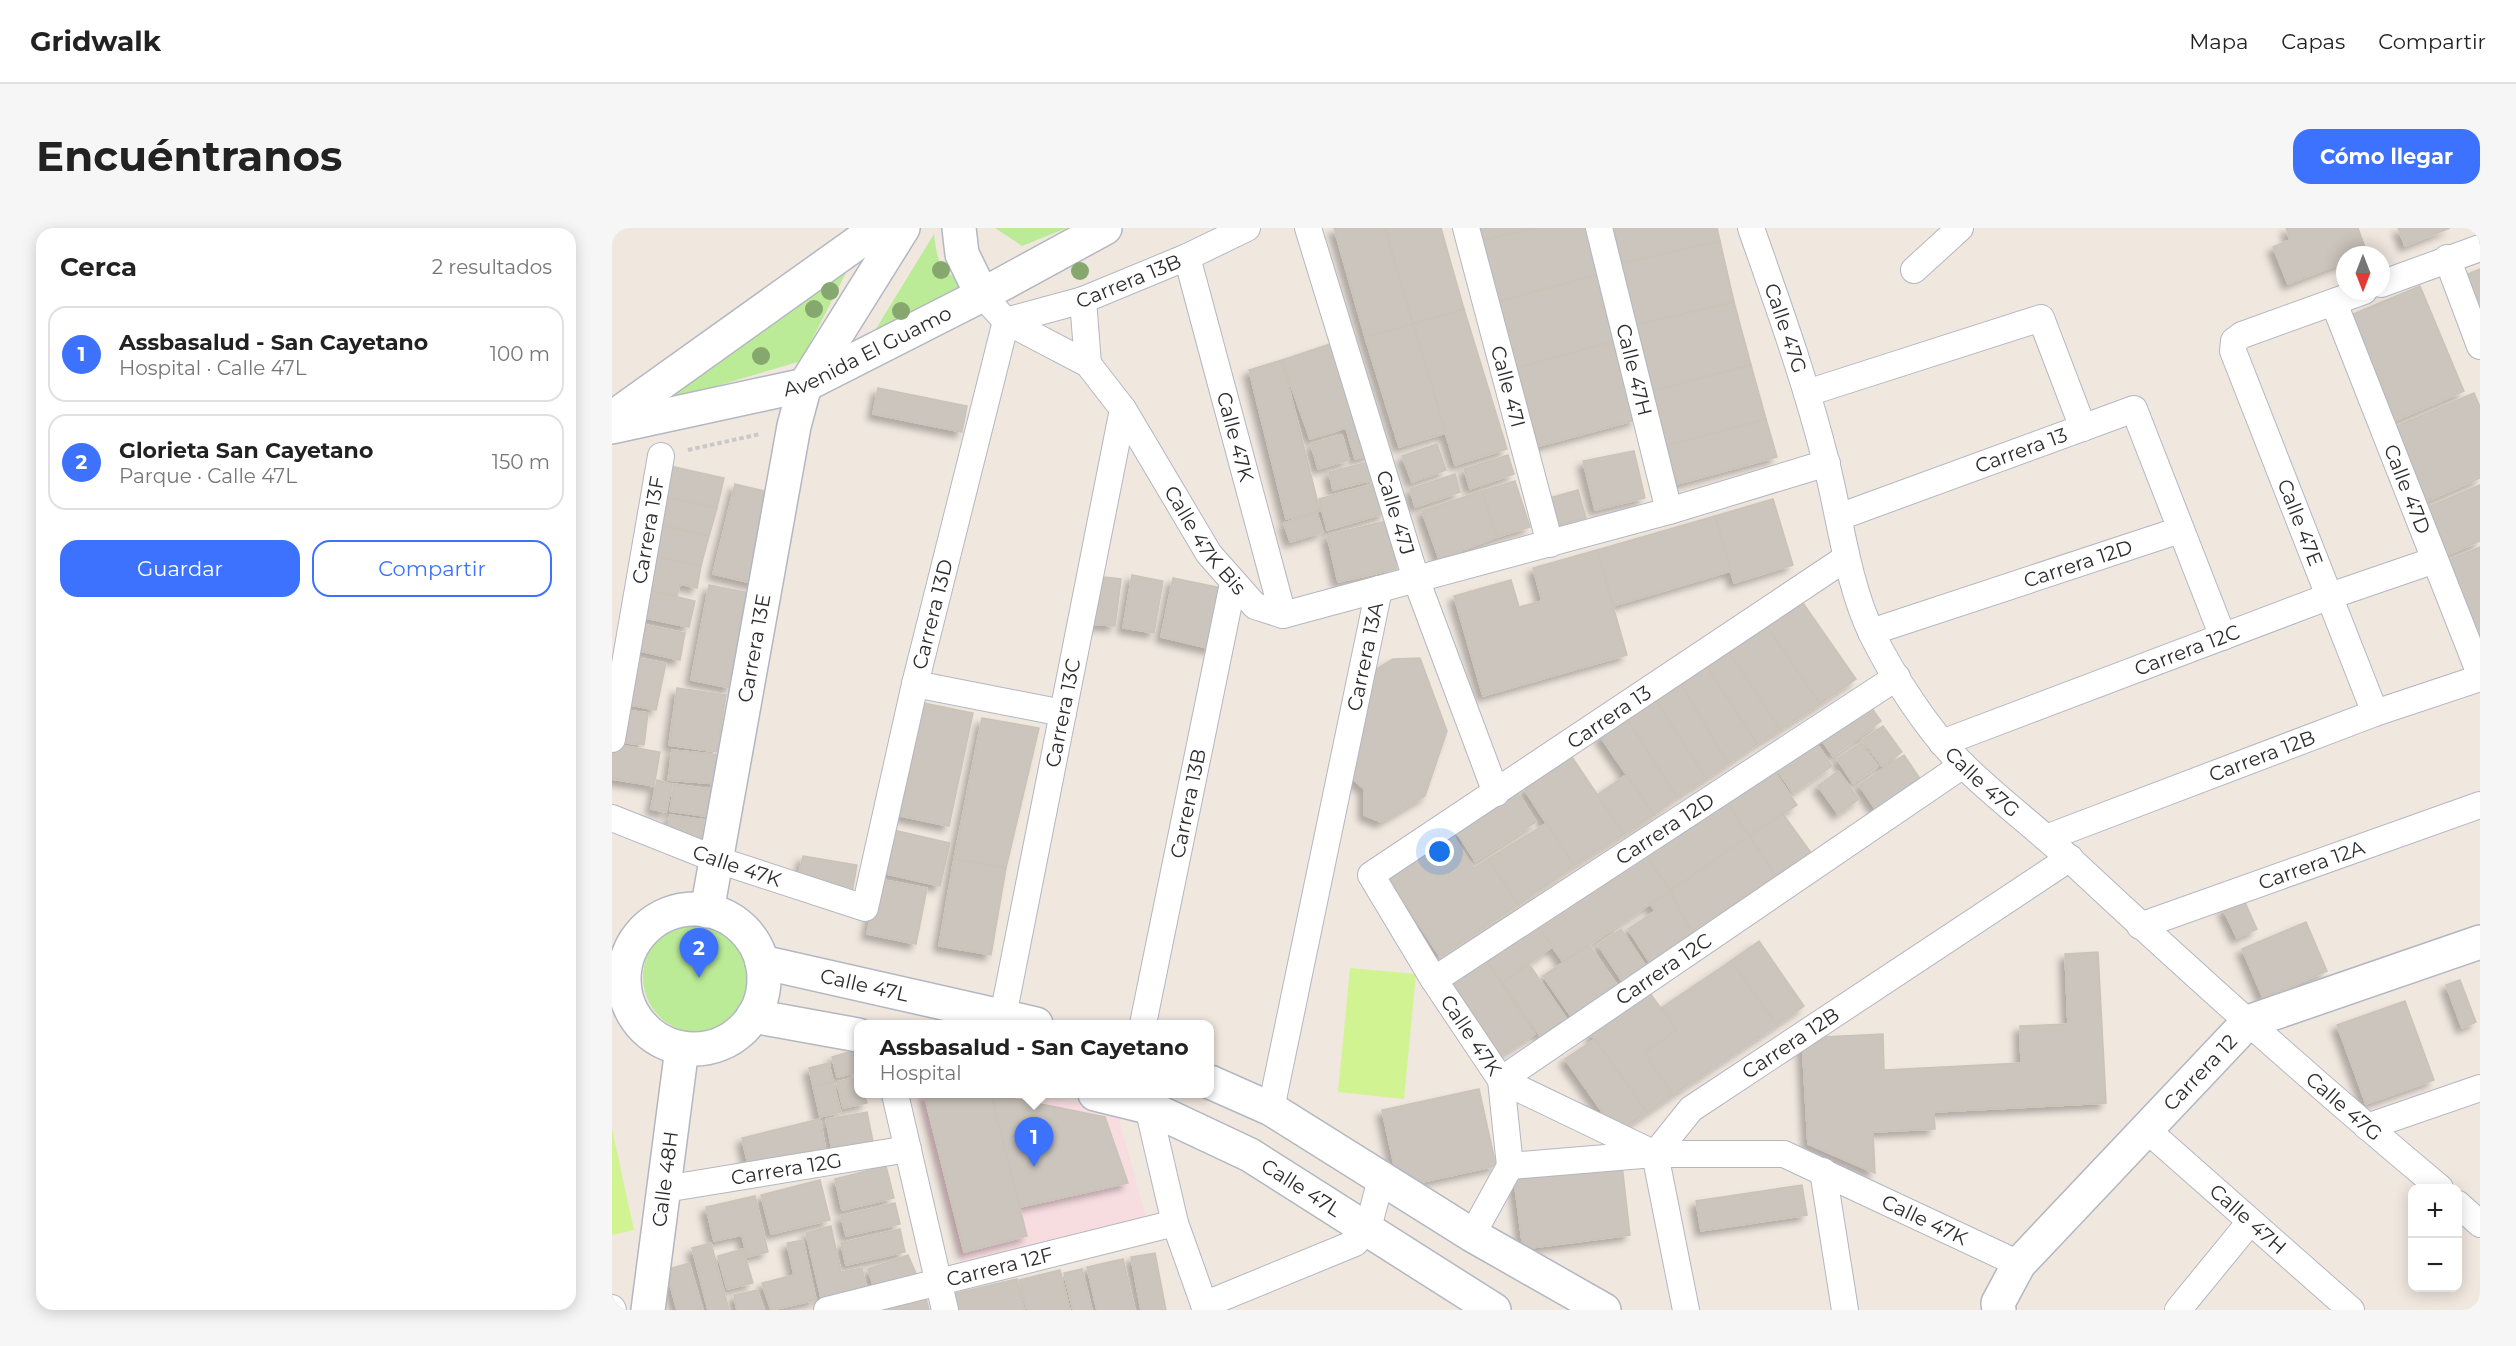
<!DOCTYPE html>
<html lang="es">
<head>
<meta charset="utf-8">
<style>
	body { margin:0; font-family:Montserrat,sans-serif; background:#f6f6f6; color:#222 }
	.controls { position:absolute; right:18px; bottom:18px; display:grid; overflow:hidden; border-radius:12px; box-shadow:0 3px 15px #0003 }
	.controls button { width:54px; height:54px; display:grid; place-items:center; padding:0; border:0; border-bottom:2px solid #e0e0e0; background:#fff; color:#222; font:30px sans-serif }
	.compass { position:absolute; left:1724px; top:18px; width:54px; height:54px; border-radius:50%; background:#fff; box-shadow:0 3px 15px #0003; rotate:180deg }
	.you { position:absolute; left:828px; top:624px; width:21px; height:21px; margin:-15px; border:4px solid #fff; border-radius:50%; background:#1a73e8; box-shadow:0 0 0 9px #1a73e833 }
	.badge { display:grid; place-items:center; width:39px; height:39px; border-radius:50%; background:#3d72ff; color:#fff; font-size:20px; font-weight:700 }
	.pin { position:absolute; translate:-50% -50px; filter:drop-shadow(0 2px 3px #0008) }
	.pin::after { content:''; position:absolute; top:32px; width:21px; height:18px; background:inherit; clip-path:polygon(0 0,100% 0,50% 100%) }
	.popup { position:absolute; left:242px; top:792px; width:360px; height:78px; box-sizing:border-box; display:grid; place-content:center; border-radius:12px; background:#fff; filter:drop-shadow(0 2px 4px #0005); font-size:20px; white-space:nowrap; color:#767676 }
	.popup b { font-size:22px; color:#222 }
	.popup::after { content:''; position:absolute; left:50%; top:100%; margin-left:-12px; border:12px solid transparent; border-top-color:#fff }
	.list { margin:0; padding:0; list-style:none }
	h2 { display:flex; justify-content:space-between; align-items:center; height:78px; margin:0; padding:0 24px; font-size:26px }
	h2 small { font-size:20px; font-weight:400; color:#767676 }
	.list li { display:grid; grid-template-columns:39px 1fr auto; gap:18px; align-items:center; box-sizing:border-box; height:96px; margin:0 12px 12px; padding:0 12px; border:2px solid #e0e0e0; border-radius:18px }
	.list b { display:block; font-size:22px; white-space:nowrap }
	.list p { margin:0; font-size:20px; white-space:nowrap; color:#767676 }
	.list em { font-size:20px; font-style:normal; color:#767676 }
	.actions { display:flex; gap:12px; padding:18px 24px }
	.actions a { flex:1; padding:14px 0; border:2px solid #3d72ff; border-radius:18px; text-align:center; font-size:21px; color:#3d72ff }
	.actions .main { background:#3d72ff; color:#fff }
	.map { position:relative; flex:none; width:1868px; height:1082px; overflow:hidden; border-radius:18px }
	header { display:flex; align-items:center; gap:36px; box-sizing:border-box; height:84px; padding:0 30px; background:#fff; border-bottom:2px solid #e0e0e0 }
	header strong { font-size:28px }
	nav { display:flex; gap:33px; margin-inline-start:auto; font-size:21px }
	.intro { display:flex; align-items:center; justify-content:space-between; box-sizing:border-box; height:144px; padding:0 36px }
	h1 { margin:0; font-size:42px }
	.button { padding:15px 27px; border-radius:18px; background:#3d72ff; color:#fff; font-size:21px; font-weight:700 }
	main { display:flex; gap:36px; padding:0 36px }
	aside { flex:1; background:#fff; border-radius:18px; box-shadow:0 3px 15px #0003 }
	.map>svg:first-child { display:block }
	.medical { fill:#f7dce0 }
	.green { fill:#bbeb97 }
	.pitch { fill:#d2f392 }
	.building { fill:#cbc5bd; stroke:#ccc3b8; stroke-width:1.5; filter:url(#shadow) }
	.lines { fill:none; stroke-linecap:round; stroke-linejoin:round }
	.street-casing { stroke:#b3b7c2; stroke-width:28 }
	.secondary-casing { stroke:#b3b7c2; stroke-width:36 }
	.path { stroke:#c8c8c8; stroke-width:4; stroke-dasharray:4.5 3; stroke-linecap:butt }
	.street { stroke:#fff; stroke-width:26 }
	.secondary { stroke:#fff; stroke-width:33 }
	.tree { fill:#86a86f }
	.labels { text-anchor:middle; stroke-width:6; stroke-linejoin:round; paint-order:stroke }
	.street-label { font-size:20px; fill:#2d2d2d; stroke:#fff }
</style>
</head>
<body>
<header>
<strong>Gridwalk</strong>
<nav><a>Mapa</a><a>Capas</a><a>Compartir</a></nav>
</header>
<div class="intro"><h1>Encuéntranos</h1><a class="button">Cómo llegar</a></div>
<main>
<aside>
<h2>Cerca<small>2 resultados</small></h2>
<ul class="list">
<li><span class="badge">1</span><div><b>Assbasalud - San Cayetano</b><p>Hospital · Calle 47L</p></div><em>100 m</em></li>
<li><span class="badge">2</span><div><b>Glorieta San Cayetano</b><p>Parque · Calle 47L</p></div><em>150 m</em></li>
</ul>
<div class="actions"><a class="main">Guardar</a><a>Compartir</a></div>
</aside>
<div class="map">
<svg width="1868" height="1082" viewBox="0 0 1868 1082">
	<defs>
		<filter id="shadow"><feDropShadow dx="-5.5" dy="5.5" stdDeviation="3" flood-color="#0004"/></filter>
	</defs>
	<rect width="100%" height="100%" fill="#f0e7df"/>
	<polygon class="medical" points="305,866 426,866 505,884 535,993 348,1033"/>
	<g class="green">
		<polygon points="383,0 455,0 410,18"/>
		<path d="M322,6C326,38 328,43 358,58L262,104Z"/>
		<polygon points="238,37 189,133 61,171 0,194"/>
		<circle cx="87" cy="749" r="56"/>
	</g>
	<g class="pitch">
		<polygon points="738,740 804,746 792,871 726,864"/>
		<polygon points="0,901 22,1002 0,1007"/>
	</g>
	<g class="building">
		<polygon points="722,0 773,0 801,96 753,109"/>
		<polygon points="773,0 829,0 852,81 801,96"/>
		<polygon points="866,0 922,0 869,13"/>
		<polygon points="922,0 972,0 985,47 885,74 869,13"/>
		<polygon points="1002,0 1105,0 1108,13 1010,35"/>
		<polygon points="1674,0 1746,0 1755,25 1733,27 1733,34 1676,56 1661,19 1678,12"/>
		<polygon points="1786,0 1838,0 1793,18"/>
		<polygon points="1108,13 1122,74 1024,97 1010,35"/>
		<polygon points="1868,41 1868,84 1849,49"/>
		<polygon points="985,47 1002,113 905,140 885,74"/>
		<polygon points="1808,58 1852,163 1777,195 1732,90"/>
		<polygon points="1122,74 1139,137 1040,163 1024,97"/>
		<polygon points="852,81 895,221 843,237 801,96"/>
		<polygon points="801,96 834,205 787,219 753,109"/>
		<polygon points="1002,113 1024,192 927,218 905,140"/>
		<polygon points="724,114 760,226 743,231 734,200 698,211 670,132"/>
		<polygon points="670,132 708,283 674,291 637,142"/>
		<polygon points="1139,137 1154,191 1054,218 1040,163"/>
		<polygon points="266,160 355,178 350,204 261,186"/>
		<polygon points="1862,165 1868,179 1868,250 1810,275 1778,201"/>
		<polygon points="1154,191 1165,229 1065,256 1054,218"/>
		<polygon points="730,207 737,232 706,241 699,216"/>
		<polygon points="825,216 834,242 800,254 790,228"/>
		<polygon points="1022,223 1033,270 983,282 971,233"/>
		<polygon points="896,227 902,246 858,261 852,241"/>
		<polygon points="761,233 765,251 721,262 717,244"/>
		<polygon points="58,238 112,250 105,280 51,268"/>
		<polygon points="843,246 848,264 803,279 798,261"/>
		<polygon points="903,253 918,299 885,309 870,263"/>
		<polygon points="765,255 774,285 715,302 707,271"/>
		<polygon points="123,256 165,266 144,356 101,346"/>
		<polygon points="1868,257 1868,313 1827,330 1807,283"/>
		<polygon points="966,262 974,290 941,299 934,271"/>
		<polygon points="870,263 885,309 827,331 810,283"/>
		<polygon points="51,268 105,280 97,308 45,296"/>
		<polygon points="1161,271 1181,337 1122,355 1103,288"/>
		<polygon points="705,285 711,304 678,314 672,295"/>
		<polygon points="1103,288 1119,343 1001,378 985,322"/>
		<polygon points="775,293 785,341 726,354 715,307"/>
		<polygon points="45,296 97,308 89,338 39,328"/>
		<polygon points="1868,319 1868,424 1830,335"/>
		<polygon points="985,322 1015,427 871,468 842,368 899,352 907,379 930,373 921,340"/>
		<polygon points="39,328 89,338 85,360 68,356 65,368 32,361"/>
		<polygon points="520,347 551,353 542,405 511,400"/>
		<polygon points="483,348 509,351 503,398 477,396"/>
		<polygon points="561,350 615,361 600,421 549,409"/>
		<polygon points="97,357 138,365 119,460 79,452"/>
		<polygon points="32,361 83,373 77,399 28,389"/>
		<polygon points="1191,375 1244,451 1208,476 1155,399"/>
		<polygon points="24,395 73,405 68,432 19,421"/>
		<polygon points="1155,399 1208,476 1168,502 1117,424"/>
		<polygon points="1117,424 1168,502 1145,516 1094,438"/>
		<polygon points="18,429 54,435 44,482 9,475"/>
		<polygon points="808,430 835,503 813,568 769,594 752,587 752,561 735,546 761,443 781,431"/>
		<polygon points="1094,438 1145,516 1116,536 1068,455"/>
		<polygon points="1068,455 1116,536 1094,551 1043,471"/>
		<polygon points="65,460 114,467 105,524 57,517"/>
		<polygon points="1043,471 1094,551 1065,569 1014,490"/>
		<polygon points="1254,472 1269,493 1221,528 1206,507"/>
		<polygon points="312,475 361,485 337,598 288,588"/>
		<polygon points="9,482 36,485 32,517 6,514"/>
		<polygon points="370,490 427,500 394,640 342,631"/>
		<polygon points="1014,490 1065,569 1042,587 988,508"/>
		<polygon points="1271,498 1290,524 1270,538 1250,512"/>
		<polygon points="1202,512 1220,538 1181,565 1163,539"/>
		<polygon points="1249,515 1266,538 1241,555 1225,531"/>
		<polygon points="1,516 48,524 42,558 0,551"/>
		<polygon points="60,522 109,527 106,556 56,552"/>
		<polygon points="1292,527 1309,552 1264,582 1247,557"/>
		<polygon points="960,529 1012,606 962,638 912,561"/>
		<polygon points="1159,538 1185,577 1137,608 1112,570"/>
		<polygon points="1226,543 1247,571 1226,586 1206,558"/>
		<polygon points="1014,547 1042,587 1012,606 985,567"/>
		<polygon points="45,552 60,556 54,584 39,581"/>
		<polygon points="62,556 104,562 99,589 58,583"/>
		<polygon points="905,564 924,594 863,633 844,603"/>
		<polygon points="1112,570 1137,608 1058,663 1030,621"/>
		<polygon points="1171,586 1200,626 1166,651 1137,608"/>
		<polygon points="58,587 92,592 89,612 55,607"/>
		<polygon points="935,595 962,638 906,677 876,631"/>
		<polygon points="277,601 338,615 328,658 266,644"/>
		<polygon points="839,605 862,640 876,631 906,677 828,729 774,646"/>
		<polygon points="1137,608 1166,651 1081,707 1058,663"/>
		<polygon points="1030,621 1058,663 951,734 922,693"/>
		<polygon points="191,628 245,637 240,664 186,649"/>
		<polygon points="342,631 394,640 379,727 327,718"/>
		<polygon points="266,651 315,660 304,716 255,706"/>
		<polygon points="1058,663 1081,707 1038,735 1016,701 1043,683 1038,676"/>
		<polygon points="1632,672 1645,701 1625,710 1611,681"/>
		<polygon points="922,693 940,719 890,755 872,729"/>
		<polygon points="1694,694 1715,743 1651,770 1630,721"/>
		<polygon points="1009,701 1035,740 1012,756 986,717"/>
		<polygon points="1147,713 1192,778 1165,797 1119,733"/>
		<polygon points="977,717 1007,760 961,791 931,748"/>
		<polygon points="1486,724 1494,875 1322,884 1323,901 1261,904 1263,945 1196,916 1190,810 1271,806 1272,842 1409,835 1408,798 1456,796 1453,726"/>
		<polygon points="872,729 923,806 883,831 834,755"/>
		<polygon points="1119,733 1165,797 1061,867 1032,825 1065,802 1049,780"/>
		<polygon points="917,736 954,790 928,808 890,755"/>
		<polygon points="1848,752 1864,794 1850,800 1834,757"/>
		<polygon points="1037,764 1065,802 1032,825 1061,867 1035,885 979,806"/>
		<polygon points="1793,773 1822,852 1754,876 1725,797"/>
		<polygon points="983,811 1035,885 1005,905 953,831"/>
		<polygon points="246,821 246,844 225,849 220,829"/>
		<polygon points="217,835 221,854 201,858 197,840"/>
		<polygon points="246,849 246,866 252,866 255,875 231,880 225,854"/>
		<polygon points="221,854 229,884 208,889 201,858"/>
		<polygon points="867,861 884,938 787,959 770,882"/>
		<polygon points="312,866 379,866 415,1008 352,1024"/>
		<polygon points="379,866 493,889 516,955 408,979"/>
		<polygon points="255,884 261,914 220,922 214,891"/>
		<polygon points="208,891 214,924 137,941 130,910"/>
		<polygon points="1010,937 1018,1007 911,1021 902,951"/>
		<polygon points="274,938 282,970 230,982 223,951"/>
		<polygon points="208,952 218,992 159,1006 149,967"/>
		<polygon points="1190,957 1195,987 1089,1003 1084,973"/>
		<polygon points="143,968 156,1024 135,1029 130,1007 102,1013 94,979"/>
		<polygon points="283,975 288,996 234,1008 229,988"/>
		<polygon points="219,998 229,1044 250,1040 255,1064 210,1074 194,1005"/>
		<polygon points="288,1001 293,1024 234,1037 229,1015"/>
		<polygon points="191,1012 204,1072 159,1082 150,1055 182,1047 175,1015"/>
		<polygon points="99,1015 117,1082 96,1082 80,1020"/>
		<polygon points="131,1021 141,1055 115,1061 106,1028"/>
		<polygon points="543,1025 554,1082 529,1082 519,1029"/>
		<polygon points="296,1027 306,1050 263,1063 256,1041"/>
		<polygon points="511,1031 523,1082 485,1082 475,1039"/>
		<polygon points="77,1035 91,1082 65,1082 54,1042"/>
		<polygon points="470,1041 480,1082 461,1082 452,1045"/>
		<polygon points="448,1042 458,1082 415,1082 407,1052"/>
		<polygon points="405,1051 412,1082 344,1082 340,1066"/>
		<polygon points="145,1062 152,1082 125,1082 122,1067"/>
		<polygon points="314,1070 317,1082 265,1082"/>
	</g>
	<g class="lines">
		<g class="street-casing">
			<g id="street">
				<path id="s1" d="M696,0L804,351L884,565"/>
				<path id="s2" d="M854,0L938,316"/>
				<path id="s3" d="M987,0L1057,283"/>
				<path id="s4" d="M1139,0C1166,77 1194,154 1214,234C1228,289 1235,354 1260,406C1280,447 1317,504 1350,536C1385,571 1425,600 1461,634C1581,746 1702,855 1828,960"/>
				<path id="s5" d="M575,29L671,387"/>
				<polyline points="1835,30 1868,118"/>
				<polyline points="1302,42 1348,0"/>
				<polyline points="1769,56 1868,20"/>
				<path id="s6" d="M1752,63L1630,107L1622,113L1621,123L1763,485"/>
				<path id="s7" d="M370,67L394,93L476,136L511,181L597,326L643,378L671,387L1057,283L1215,235"/>
				<polyline points="471,72 476,136"/>
				<path id="s8" d="M1722,75L1868,446"/>
				<path id="s9" d="M394,93L471,72L575,29L635,0"/>
				<polyline points="1195,165 1429,90 1471,200"/>
				<path id="s10" d="M1227,289L1522,181L1611,409"/>
				<path id="s11" d="M1234,330L759,647L822,752L889,852L1043,926H1172L1407,1036"/>
				<path id="s12" d="M1259,404L1568,302"/>
				<polyline points="303,456 451,485"/>
				<path id="s13" d="M0,511L49,228"/>
				<path id="s14" d="M1330,515L1718,368L1823,332"/>
				<path id="s15" d="M0,590L103,631L253,680L303,456L394,93"/>
				<path id="s16" d="M1434,610L1763,485L1868,450"/>
				<path id="s17" d="M1528,698L1868,577"/>
				<path id="s18" d="M822,752L1285,449"/>
				<path id="s19" d="M391,788L511,181"/>
				<path id="s20" d="M531,796L621,355"/>
				<polyline points="283,866 333,1082"/>
				<polyline points="536,879 563,995 594,1082"/>
				<path id="s21" d="M659,881L767,361"/>
				<polyline points="1755,899 1868,860"/>
				<path id="s22" d="M1534,901L1739,1082"/>
				<path id="s23" d="M1043,926L1079,881L1458,630"/>
				<polyline points="1043,926 1074,1082"/>
				<polyline points="898,938 1042,926"/>
				<polyline points="1211,943 1233,1082"/>
				<path id="s24" d="M53,961L296,921"/>
				<polyline points="1846,976 1868,996"/>
				<path id="s25" d="M860,1007L898,938L889,852L1351,537"/>
				<polyline points="592,1077 743,1015 756,1000 769,951"/>
				<polyline points="0,1080 1,1082"/>
				<path id="s26" d="M215,1082L563,995"/>
				<polyline points="1566,1082 1638,994"/>
			</g>
		</g>
		<g class="secondary-casing">
			<g id="secondary">
				<polyline points="347,0 350,26 370,67"/>
				<polyline points="0,190 266,0"/>
				<path id="s27" d="M0,199L193,157L370,67L493,0"/>
				<circle cx="82" cy="751" r="70"/>
				<path id="s28" d="M95,683L182,198L193,157L291,0"/>
				<path id="s29" d="M150,734L424,796"/>
				<polyline points="141,788 246,807"/>
				<polyline points="598,854 659,881 860,1007 992,1082"/>
				<path id="s30" d="M483,866L536,879L638,927L882,1082"/>
				<path id="s31" d="M36,1082L70,820"/>
				<path id="s32" d="M1387,1082L1386,1075L1407,1036L1636,794L1868,714"/>
			</g>
		</g>
		<polyline class="path" points="76,222 148,206"/>
		<use href="#street" class="street"/>
		<use href="#secondary" class="secondary"/>
	</g>
	<g class="tree">
		<circle cx="329" cy="42" r="9"/>
		<circle cx="468" cy="43" r="9"/>
		<circle cx="218" cy="63" r="9"/>
		<circle cx="202" cy="81" r="9"/>
		<circle cx="289" cy="83" r="9"/>
		<circle cx="149" cy="128" r="9"/>
	</g>
	<g class="labels">
		<g class="street-label">
			<text dy="7" stroke="none"><textPath href="#s9" startOffset="129">Carrera 13B</textPath></text>
			<text dy="7" stroke="none"><textPath href="#s4" startOffset="106">Calle 47G</textPath></text>
			<text dy="7" stroke="none"><textPath href="#s27" startOffset="268">Avenida El Guamo</textPath></text>
			<text dy="7" stroke="none"><textPath href="#s3" startOffset="146">Calle 47H</textPath></text>
			<text dy="7" stroke="none"><textPath href="#s2" startOffset="164">Calle 47I</textPath></text>
			<text dy="7" stroke="none"><textPath href="#s5" startOffset="186">Calle 47K</textPath></text>
			<text dy="7" stroke="none"><textPath href="#s10" startOffset="194">Carrera 13</textPath></text>
			<text dy="7" stroke="none"><textPath href="#s8" startOffset="200">Calle 47D</textPath></text>
			<text dy="7" stroke="none"><textPath href="#s1" startOffset="298">Calle 47J</textPath></text>
			<text dy="7" stroke="none"><textPath href="#s6" startOffset="334">Calle 47E</textPath></text>
			<text dy="7" stroke="none"><textPath href="#s13" startOffset="212">Carrera 13F</textPath></text>
			<text dy="7" stroke="none"><textPath href="#s7" startOffset="340">Calle 47K Bis</textPath></text>
			<text dy="7" stroke="none"><textPath href="#s12" startOffset="218">Carrera 12D</textPath></text>
			<text dy="7" stroke="none"><textPath href="#s15" startOffset="570">Carrera 13D</textPath></text>
			<text dy="7" stroke="none"><textPath href="#s28" startOffset="267">Carrera 13E</textPath></text>
			<text dy="7" stroke="none"><textPath href="#s14" startOffset="262">Carrera 12C</textPath></text>
			<text dy="7" stroke="none"><textPath href="#s21" startOffset="462">Carrera 13A</textPath></text>
			<text dy="7" stroke="none"><textPath href="#s19" startOffset="309">Carrera 13C</textPath></text>
			<text transform="translate(997 489) rotate(-34)" y="7">Carrera 13</text>
			<text dy="7" stroke="none"><textPath href="#s16" startOffset="231">Carrera 12B</textPath></text>
			<text dy="7" stroke="none"><textPath href="#s4" startOffset="610">Calle 47G</textPath></text>
			<text dy="7" stroke="none"><textPath href="#s20" startOffset="225">Carrera 13B</textPath></text>
			<text dy="7" stroke="none"><textPath href="#s18" startOffset="276">Carrera 12D</textPath></text>
			<text dy="7" stroke="none"><textPath href="#s17" startOffset="182">Carrera 12A</textPath></text>
			<text dy="7" stroke="none"><textPath href="#s15" startOffset="134">Calle 47K</textPath></text>
			<text dy="7" stroke="none"><textPath href="#s25" startOffset="362">Carrera 12C</textPath></text>
			<text dy="7" stroke="none"><textPath href="#s29" startOffset="105">Calle 47L</textPath></text>
			<text dy="7" stroke="none"><textPath href="#s11" startOffset="760">Calle 47K</textPath></text>
			<text dy="7" stroke="none"><textPath href="#s23" startOffset="177">Carrera 12B</textPath></text>
			<text dy="7" stroke="none"><textPath href="#s32" startOffset="315">Carrera 12</textPath></text>
			<text dy="7" stroke="none"><textPath href="#s4" startOffset="1096">Calle 47G</textPath></text>
			<text dy="7" stroke="none"><textPath href="#s24" startOffset="123">Carrera 12G</textPath></text>
			<text dy="7" stroke="none"><textPath href="#s31" startOffset="132">Calle 48H</textPath></text>
			<text dy="7" stroke="none"><textPath href="#s30" startOffset="228">Calle 47L</textPath></text>
			<text dy="7" stroke="none"><textPath href="#s11" startOffset="1269">Calle 47K</textPath></text>
			<text dy="7" stroke="none"><textPath href="#s22" startOffset="136">Calle 47H</textPath></text>
			<text dy="7" stroke="none"><textPath href="#s26" startOffset="178">Carrera 12F</textPath></text>
		</g>
	</g>
</svg>
<div class="controls">
<button>+</button>
<button>−</button>
</div>
<svg class="compass" viewBox="-18 -18 36 36"><path d="M0-13l5 13h-10z" fill="#e53935"/><path d="M0 13l5-13h-10z" fill="#767676"/></svg>
<div class="you"></div>
<div class="pin badge" style="left:422px;top:939px">1</div>
<div class="popup"><b>Assbasalud - San Cayetano</b>Hospital</div>
<div class="pin badge" style="left:87px;top:750px">2</div>
</div>
</main>
</body>
</html>
